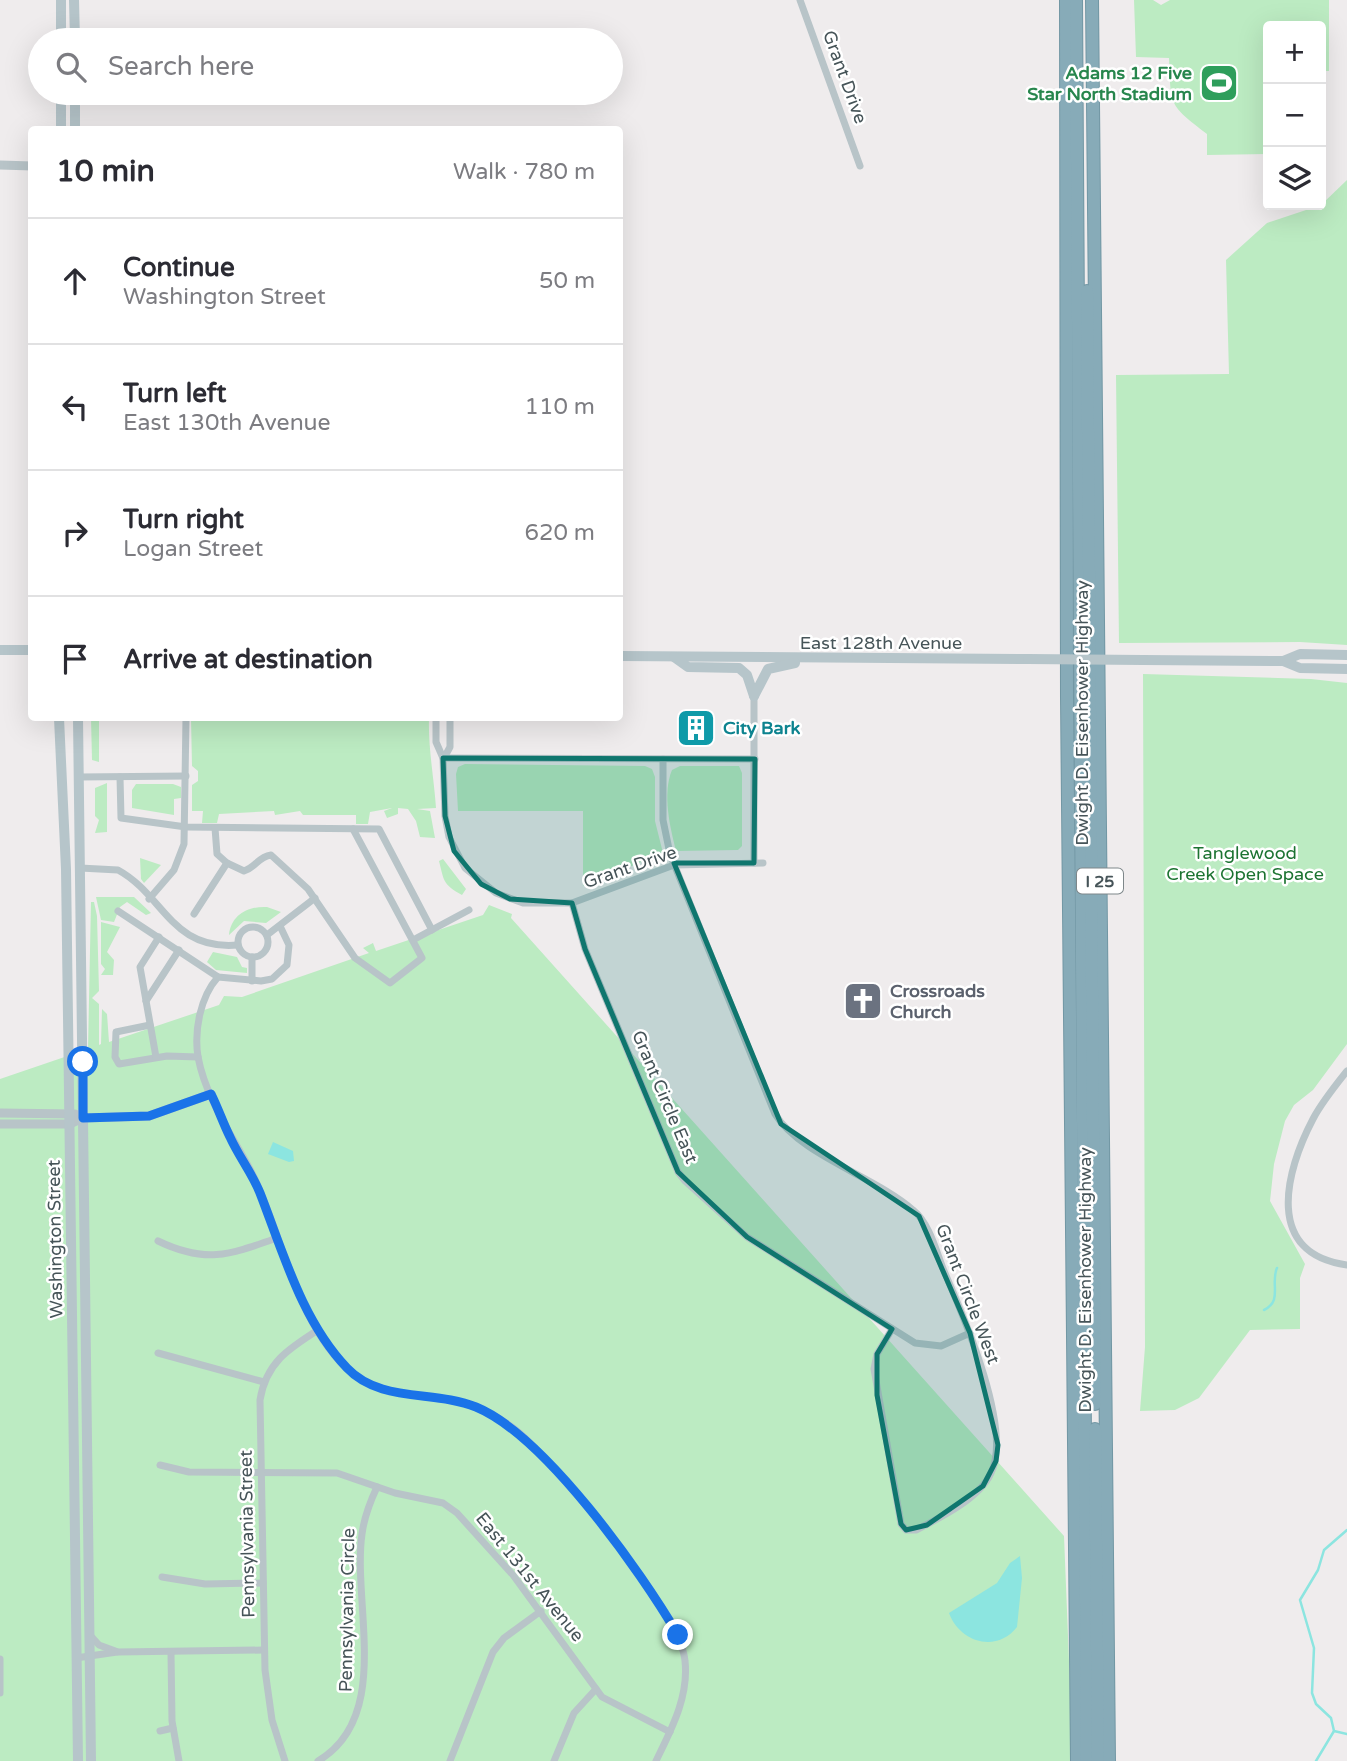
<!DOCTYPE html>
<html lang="en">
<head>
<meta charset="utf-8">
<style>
	body { margin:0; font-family:"Varela Round",sans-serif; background:#f7f7f7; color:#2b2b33 }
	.controls { position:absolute; right:21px; top:21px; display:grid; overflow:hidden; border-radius:7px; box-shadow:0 7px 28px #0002 }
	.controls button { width:63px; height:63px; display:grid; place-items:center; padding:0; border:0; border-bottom:2px solid #e1e1e2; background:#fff; color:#2b2b33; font:35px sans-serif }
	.stop { position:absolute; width:21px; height:21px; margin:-16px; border:5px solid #1a73e8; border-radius:50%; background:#fff }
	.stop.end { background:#1a73e8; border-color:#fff; box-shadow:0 2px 7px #0008 }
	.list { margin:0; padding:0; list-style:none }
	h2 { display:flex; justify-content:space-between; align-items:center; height:91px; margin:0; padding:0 28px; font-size:30px }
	h2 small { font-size:23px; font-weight:400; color:#7c7c81 }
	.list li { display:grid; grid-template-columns:46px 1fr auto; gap:21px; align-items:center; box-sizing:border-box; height:126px; padding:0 28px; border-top:2px solid #e1e1e2 }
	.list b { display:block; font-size:26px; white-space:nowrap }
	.list p { margin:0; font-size:23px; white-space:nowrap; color:#7c7c81 }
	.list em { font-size:23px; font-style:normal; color:#7c7c81 }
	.icon { flex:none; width:38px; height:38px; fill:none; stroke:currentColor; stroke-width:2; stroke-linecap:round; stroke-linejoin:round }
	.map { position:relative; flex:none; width:1347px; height:1761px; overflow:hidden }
	.search { position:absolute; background:#fff; box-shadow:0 7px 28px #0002; left:28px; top:28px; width:595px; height:77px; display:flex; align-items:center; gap:18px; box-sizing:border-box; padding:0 24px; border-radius:38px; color:#7c7c81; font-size:26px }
	.panel { position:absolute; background:#fff; box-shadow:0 7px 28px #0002; left:28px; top:126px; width:595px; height:595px; border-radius:7px }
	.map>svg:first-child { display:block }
	.green { fill:#bcebc2 }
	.water { fill:#8ce5e0 }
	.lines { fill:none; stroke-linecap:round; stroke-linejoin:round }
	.stream { stroke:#8ce5e0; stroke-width:2.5 }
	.motorway-casing { stroke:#7297a4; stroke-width:14 }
	.minor { stroke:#b8c4c8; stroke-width:7 }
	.tertiary { stroke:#b8c4c8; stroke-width:9 }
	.secondary { stroke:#b6c5ca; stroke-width:10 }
	.motorway { stroke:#87abb8; stroke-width:12 }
	.secondary-bridge { stroke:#b6c5ca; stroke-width:10 }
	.route { stroke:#1a73e8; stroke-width:9 }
	.marked { fill:#0f766e; fill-opacity:0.2; stroke:#0f766e; stroke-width:5; stroke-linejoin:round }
	.labels { text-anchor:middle; stroke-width:5; stroke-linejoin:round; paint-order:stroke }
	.shield { fill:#fff; stroke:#7e878a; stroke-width:2 }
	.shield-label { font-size:16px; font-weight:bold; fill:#465458 }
	.leisure-label { font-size:18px; font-weight:bold; fill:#27864d; stroke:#fff; text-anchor:end }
	.street-label { font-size:18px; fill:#465458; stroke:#fff }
	.culture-label { font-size:18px; font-weight:bold; fill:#0d838f; stroke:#fff; text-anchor:start }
	.park-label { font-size:18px; fill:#1c7331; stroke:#fff }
	.worship-label { font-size:18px; font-weight:bold; fill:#5b616d; stroke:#fff; text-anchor:start }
</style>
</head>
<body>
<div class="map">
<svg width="1347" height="1761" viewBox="0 0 1347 1761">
	<rect width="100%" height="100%" fill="#efeced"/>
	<g class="green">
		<path d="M1134,0H1153L1161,5L1170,0H1329V71H1321V26H1268V154L1207,155V134C1168,104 1171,106 1169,58L1136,57Z"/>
		<polygon points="1347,180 1347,645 1300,642 1119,643 1116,375 1229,374 1226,260 1267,223 1321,205"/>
		<polygon points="1143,674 1311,679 1347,683 1347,1044 1313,1090 1294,1105 1285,1121 1274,1164 1270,1201 1305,1264 1300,1278 1300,1329 1250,1330 1199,1398 1175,1410 1140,1411 1145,1347"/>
		<polygon points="91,718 99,718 99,762 92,760"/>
		<path d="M191,718H429C428,748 434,778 436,808L417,809L430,811L435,838L420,837L416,821L408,809L398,808V814L387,818L384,811L392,808L370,812L368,824H356V815H303L300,811L275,815L274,811L219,814L217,823H202L203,811H192V785L198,781V771L192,766Z"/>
		<polygon points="465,764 645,766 652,769 655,777 655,821 663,853 583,886 583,811 458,811 456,774 458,767"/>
		<path d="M680,766H739L742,773V846L738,850L676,851C670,827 662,794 672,770Z"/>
		<polygon points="107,783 107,832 95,833 99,820 95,816 95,788"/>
		<polygon points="136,784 173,784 181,787 181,798 174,799 174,815 132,808 132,790"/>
		<polygon points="140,858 161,865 144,883 141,879"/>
		<path d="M443,859L466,889L462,895C442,884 444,880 439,861Z"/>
		<polygon points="96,897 134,897 151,913 146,915 127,902 120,907 114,922 101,920"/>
		<polygon points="91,902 94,902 97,916 99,991 92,998 99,1004 99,1045 101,1044 102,1009 107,1014 109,1042 219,1005 224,996 242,997 369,953 363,948 373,943 376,951 483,915 489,905 512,914 511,918 1064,1536 1073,1761 0,1761 0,1079 88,1049"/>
		<path d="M267,907L281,912L266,923L244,921L229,935C231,915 248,906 267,907Z"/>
		<polygon points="101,922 120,927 107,952 114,960 113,975 101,975 105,969 101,964"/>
		<polygon points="213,952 237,957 242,967 247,968 247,973 216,970 207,962"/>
	</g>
	<g class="water">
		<polygon points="273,1142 293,1151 294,1161 289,1162 268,1154"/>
		<path d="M1020,1556L1022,1578L1017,1627C997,1653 960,1643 949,1613L997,1583L1010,1563Z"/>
	</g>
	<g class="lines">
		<g class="stream">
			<path d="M1264,1310C1283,1301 1270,1283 1277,1268"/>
			<polyline points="1334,1731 1347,1734"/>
			<polyline points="1316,1761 1334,1731 1331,1718 1316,1704 1312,1693 1314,1648 1300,1600 1318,1570 1324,1550 1347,1530"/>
		</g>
		<g class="motorway-casing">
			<g id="motorway">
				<polyline points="1066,0 1067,697 1077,1761"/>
				<polyline points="1076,0 1087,1761"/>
				<polyline points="1092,0 1109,1761"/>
				<polyline points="1087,291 1095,1404"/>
				<polyline points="1095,1429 1098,1761"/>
			</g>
		</g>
		<g class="minor">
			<polyline points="800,0 860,166"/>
			<polyline points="436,718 436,742 443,758 445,816 449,837 465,868 496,893 523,903 572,903 674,865 763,863"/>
			<polyline points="443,758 755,759"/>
			<polyline points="444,758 450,747 450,718"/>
			<path d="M663,759V820L670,854L775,1114C800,1155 876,1177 913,1210C930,1224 936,1251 944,1271C963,1315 1013,1429 991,1473C980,1498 940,1518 916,1530H906L901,1524L874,1369L877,1354L892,1329"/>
			<polyline points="79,777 186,776"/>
			<polyline points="120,777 121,818 186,827 379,829 432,930"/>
			<path d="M215,828L217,854L227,863L244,871C256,867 258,857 271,855L308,889L355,958L390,983L422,958L353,829"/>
			<polyline points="754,863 754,696"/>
			<path d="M80,868L118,870C164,895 171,951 238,945"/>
			<polyline points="149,899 174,870 184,844 186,718"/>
			<polyline points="572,903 585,949 678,1172 685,1181 747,1237 915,1343 941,1346 970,1333"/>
			<polyline points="118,911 218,977 261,981 272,979 287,965 289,945 280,926"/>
			<polyline points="194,914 227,863"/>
			<circle cx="253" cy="942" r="15"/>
			<polyline points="267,935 315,898"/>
			<polyline points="413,940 469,910"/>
			<path d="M218,977C200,997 194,1031 198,1057C206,1099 232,1135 251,1171C283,1234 296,1327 352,1373C389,1403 441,1391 483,1410C500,1418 517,1429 530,1443C567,1480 681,1613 685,1661C689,1697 671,1730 656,1761"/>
			<polyline points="252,981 252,957"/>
			<polyline points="146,1001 179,950"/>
			<polyline points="150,1025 116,1032 115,1057 119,1064 167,1056 198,1057"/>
			<polyline points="156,1057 140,967 159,937"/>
			<path d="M1347,1071C1335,1086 1322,1102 1313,1119C1285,1172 1264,1254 1347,1265"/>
			<path d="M158,1241C206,1264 229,1255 277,1238"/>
			<polyline points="158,1353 264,1382"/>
			<polyline points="160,1465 189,1472 337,1473 395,1493 443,1503 457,1513 513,1575 602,1697 670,1732"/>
			<polyline points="162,1577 205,1584 263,1583"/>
			<polyline points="90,1635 99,1645 118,1652 264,1650"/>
			<polyline points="171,1653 172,1721 179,1761"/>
			<polyline points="76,1658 117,1652"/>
			<polyline points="0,1659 0,1693"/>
			<polyline points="160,1731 173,1728"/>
			<path d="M285,1761L272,1720L265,1670L260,1400C266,1363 288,1349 318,1330"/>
			<path d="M318,1761C393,1717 352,1604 362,1534C364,1518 370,1502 377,1487"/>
			<polyline points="450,1761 493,1652 504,1638 541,1611"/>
			<polyline points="554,1761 574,1713 596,1689"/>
		</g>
		<g class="tertiary">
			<polyline points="0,165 32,166"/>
			<polyline points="0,1113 75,1114"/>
			<polyline points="0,1124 70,1124 83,1118 149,1116 211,1094"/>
		</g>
		<g class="secondary">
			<polyline points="61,0 61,40"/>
			<polyline points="74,0 75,40"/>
			<polyline points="61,93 61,130"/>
			<polyline points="75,130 75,93"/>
			<polyline points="0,650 32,650"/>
			<polyline points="620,656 1028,659"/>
			<polyline points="674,657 688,667 739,668 747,675 754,696"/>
			<polyline points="1143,660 1283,661 1300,668 1347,669"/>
			<polyline points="1283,661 1300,654 1347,655"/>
			<polyline points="754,696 768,669 795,663"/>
			<polyline points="59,718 66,869 78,1761"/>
			<polyline points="78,718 91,1761"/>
		</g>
		<use href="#motorway" class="motorway"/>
		<polyline class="secondary-bridge" points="1028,659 1143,660"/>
	</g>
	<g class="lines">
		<path class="route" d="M83,1062V1118L149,1116L211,1094C218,1108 223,1123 230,1137C239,1157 252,1173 260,1193C283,1252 302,1321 347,1368C380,1403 434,1390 476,1407C544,1435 640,1570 678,1635"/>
	</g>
	<path class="marked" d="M443,758L755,759L754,863H674L781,1124L919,1216L970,1333L998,1445L996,1461L983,1486L927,1525L906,1530L901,1524L877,1395V1354L892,1329L747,1237L678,1172L585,949L572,903L510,899L481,884L454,851L445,816Z"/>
	<defs>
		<g id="stadium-square" transform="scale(2.0125)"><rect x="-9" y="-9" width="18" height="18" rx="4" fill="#2e9e5b" stroke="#fff"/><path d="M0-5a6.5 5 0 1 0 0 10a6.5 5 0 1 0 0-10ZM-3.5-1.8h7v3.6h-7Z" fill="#fff"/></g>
		<g id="building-square" transform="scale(2.0125)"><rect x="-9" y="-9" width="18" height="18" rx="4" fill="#0f9aa8" stroke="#fff"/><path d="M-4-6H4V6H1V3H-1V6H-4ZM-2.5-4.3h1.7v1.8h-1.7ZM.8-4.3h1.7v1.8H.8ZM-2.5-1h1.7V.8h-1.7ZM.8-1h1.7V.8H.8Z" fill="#fff"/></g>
		<g id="church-square" transform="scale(2.0125)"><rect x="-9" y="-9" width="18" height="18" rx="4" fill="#6b7280" stroke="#fff"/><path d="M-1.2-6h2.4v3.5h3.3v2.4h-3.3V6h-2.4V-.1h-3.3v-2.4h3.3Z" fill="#fff"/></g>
	</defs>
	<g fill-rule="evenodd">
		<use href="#stadium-square" x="1219" y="83"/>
		<use href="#building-square" x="696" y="728"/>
		<use href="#church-square" x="863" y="1001"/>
	</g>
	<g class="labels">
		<rect class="shield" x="1077" y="868.5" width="46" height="25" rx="5"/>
		<g class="shield-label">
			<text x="1100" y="887">I 25</text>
		</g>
		<g class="leisure-label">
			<text x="1192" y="79">Adams 12 Five<tspan x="1192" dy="21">Star North Stadium</tspan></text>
		</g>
		<g class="street-label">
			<text transform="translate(845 77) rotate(70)" y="6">Grant Drive</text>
			<text x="881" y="649">East 128th Avenue</text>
			<text transform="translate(1082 713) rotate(-90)" y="6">Dwight D. Eisenhower Highway</text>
			<text transform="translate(630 867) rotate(-19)" y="6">Grant Drive</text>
			<text transform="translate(665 1097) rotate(67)" y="6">Grant Circle East</text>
			<text transform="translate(55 1239) rotate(-91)" y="6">Washington Street</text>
			<text transform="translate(1085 1280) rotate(-90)" y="6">Dwight D. Eisenhower Highway</text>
			<text transform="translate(968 1294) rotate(69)" y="6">Grant Circle West</text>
			<text transform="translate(247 1534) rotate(-91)" y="6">Pennsylvania Street</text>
			<text transform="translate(530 1577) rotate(51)" y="6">East 131st Avenue</text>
			<text transform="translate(347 1610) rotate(-89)" y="6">Pennsylvania Circle</text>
		</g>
		<g class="culture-label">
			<text x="723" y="734">City Bark</text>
		</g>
		<g class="park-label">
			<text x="1245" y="859">Tanglewood<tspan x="1245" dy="21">Creek Open Space</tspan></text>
		</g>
		<g class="worship-label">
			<text x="890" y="997">Crossroads<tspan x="890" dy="21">Church</tspan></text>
		</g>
	</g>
</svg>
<div class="controls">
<button>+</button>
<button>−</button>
<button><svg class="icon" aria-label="layers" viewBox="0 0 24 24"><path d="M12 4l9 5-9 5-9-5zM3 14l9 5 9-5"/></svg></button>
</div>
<div class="stop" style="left:83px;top:1062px"></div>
<div class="stop end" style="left:678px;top:1635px"></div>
<div class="search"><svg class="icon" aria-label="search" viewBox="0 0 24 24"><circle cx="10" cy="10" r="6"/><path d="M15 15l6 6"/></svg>Search here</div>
<section class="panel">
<h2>10 min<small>Walk · 780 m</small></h2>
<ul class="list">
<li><svg class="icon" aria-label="ahead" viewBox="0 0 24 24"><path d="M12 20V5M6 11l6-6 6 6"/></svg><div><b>Continue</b><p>Washington Street</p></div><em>50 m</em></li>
<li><svg class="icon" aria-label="left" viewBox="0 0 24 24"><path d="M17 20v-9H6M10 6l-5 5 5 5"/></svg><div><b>Turn left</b><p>East 130th Avenue</p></div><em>110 m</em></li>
<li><svg class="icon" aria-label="right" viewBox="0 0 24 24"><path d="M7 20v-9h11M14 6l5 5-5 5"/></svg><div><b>Turn right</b><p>Logan Street</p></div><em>620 m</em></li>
<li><svg class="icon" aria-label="arrive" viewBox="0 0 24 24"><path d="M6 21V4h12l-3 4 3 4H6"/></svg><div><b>Arrive at destination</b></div></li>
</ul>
</section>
</div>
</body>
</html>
